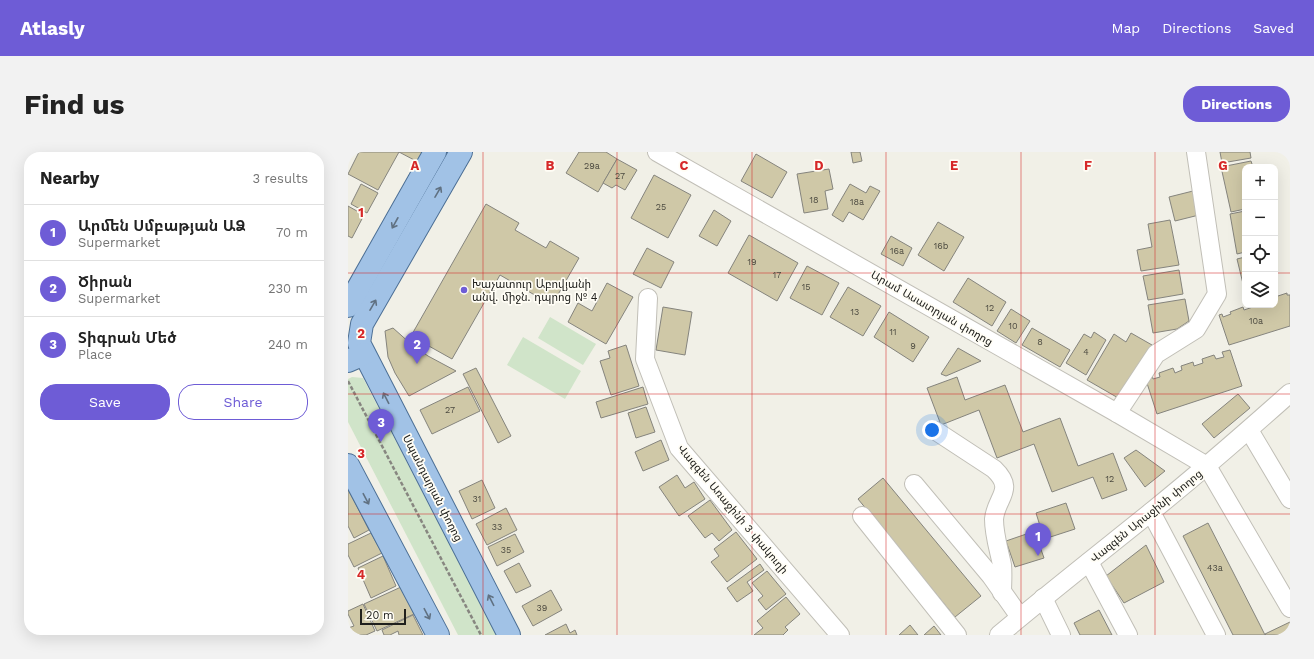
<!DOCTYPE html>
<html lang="en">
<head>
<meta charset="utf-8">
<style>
	body { margin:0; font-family:"Work Sans","Noto Sans Armenian",sans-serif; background:#f2f2f2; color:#222 }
	.controls { position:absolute; right:12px; top:12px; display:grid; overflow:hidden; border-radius:8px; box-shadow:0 4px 16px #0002 }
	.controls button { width:36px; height:36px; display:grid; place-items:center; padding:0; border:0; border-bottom:1px solid #e0e0e0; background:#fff; color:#222; font:20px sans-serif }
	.scale { position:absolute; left:12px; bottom:10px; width:46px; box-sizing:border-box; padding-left:4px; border:2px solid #20201d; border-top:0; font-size:11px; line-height:14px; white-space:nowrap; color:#20201d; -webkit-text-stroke:3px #fffdf5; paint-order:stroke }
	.you { position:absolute; left:584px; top:278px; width:14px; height:14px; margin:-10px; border:3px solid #fff; border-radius:50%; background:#1a73e8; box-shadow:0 0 0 6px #1a73e833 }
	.badge { display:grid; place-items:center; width:26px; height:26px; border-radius:50%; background:#6e5cd6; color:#fff; font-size:13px; font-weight:700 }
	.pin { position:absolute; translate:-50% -33px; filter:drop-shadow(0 1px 2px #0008) }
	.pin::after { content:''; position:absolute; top:21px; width:14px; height:12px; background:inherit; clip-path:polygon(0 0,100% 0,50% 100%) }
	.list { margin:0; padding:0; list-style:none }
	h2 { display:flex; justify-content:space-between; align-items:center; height:52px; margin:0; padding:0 16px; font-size:17px }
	h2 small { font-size:13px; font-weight:400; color:#767676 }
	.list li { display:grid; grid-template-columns:26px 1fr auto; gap:12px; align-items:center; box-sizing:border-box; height:56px; padding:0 16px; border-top:1px solid #e0e0e0 }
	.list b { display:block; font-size:15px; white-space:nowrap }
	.list p { margin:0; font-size:13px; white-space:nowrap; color:#767676 }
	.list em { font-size:13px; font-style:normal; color:#767676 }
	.actions { display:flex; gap:8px; padding:12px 16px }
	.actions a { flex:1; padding:9px 0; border:1px solid #6e5cd6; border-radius:16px; text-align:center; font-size:14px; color:#6e5cd6 }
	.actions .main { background:#6e5cd6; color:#fff }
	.icon { flex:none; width:22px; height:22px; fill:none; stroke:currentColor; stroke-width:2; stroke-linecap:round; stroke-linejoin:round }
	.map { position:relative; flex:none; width:942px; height:483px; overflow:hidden; border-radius:16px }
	header { display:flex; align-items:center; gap:24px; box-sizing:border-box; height:56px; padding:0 20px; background:#6e5cd6; color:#fff }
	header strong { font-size:19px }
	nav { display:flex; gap:22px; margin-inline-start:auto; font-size:14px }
	.intro { display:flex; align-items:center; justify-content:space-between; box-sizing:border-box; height:96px; padding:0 24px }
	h1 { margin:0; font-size:28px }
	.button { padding:10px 18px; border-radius:16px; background:#6e5cd6; color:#fff; font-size:14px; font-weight:700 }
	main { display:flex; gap:24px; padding:0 24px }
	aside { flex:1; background:#fff; border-radius:16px; box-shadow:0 4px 16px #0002 }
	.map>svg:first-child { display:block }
	.green { fill:#d0e4c9 }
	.building { fill:#cfc8a7; stroke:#85847d }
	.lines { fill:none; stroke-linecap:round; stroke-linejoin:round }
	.minor-casing { stroke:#c1bfb7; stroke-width:20 }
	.major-casing { stroke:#4c6f95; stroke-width:24 }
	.path { stroke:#878680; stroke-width:2.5; stroke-dasharray:4 2; stroke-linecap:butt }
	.minor { stroke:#fff; stroke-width:18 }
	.major { stroke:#a1c2e6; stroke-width:22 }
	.oneway { stroke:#607182 }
	.grid { fill:none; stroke:#d62828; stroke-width:1; stroke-opacity:0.55 }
	.poi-dot { fill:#6e5cd6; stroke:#fffdf5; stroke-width:1.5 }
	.labels { text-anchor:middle; stroke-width:3.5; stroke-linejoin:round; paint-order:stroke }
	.number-label { font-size:9px; fill:#4c4a40 }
	.poi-label { font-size:11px; fill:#20201d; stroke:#fffdf5; text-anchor:start }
	.street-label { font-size:11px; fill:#20201d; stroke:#fffdf5 }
	.grid-label { font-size:13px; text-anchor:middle; font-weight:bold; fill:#d62828; stroke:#fffdf5; stroke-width:3.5; stroke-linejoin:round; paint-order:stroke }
</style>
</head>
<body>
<header>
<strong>Atlasly</strong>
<nav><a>Map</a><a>Directions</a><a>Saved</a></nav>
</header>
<div class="intro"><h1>Find us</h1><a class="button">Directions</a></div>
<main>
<aside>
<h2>Nearby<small>3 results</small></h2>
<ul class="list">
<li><span class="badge">1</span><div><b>Արմեն Սմբաթյան ԱՁ</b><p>Supermarket</p></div><em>70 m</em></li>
<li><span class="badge">2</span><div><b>Ծիրան</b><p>Supermarket</p></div><em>230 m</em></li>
<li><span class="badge">3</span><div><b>Տիգրան Մեծ</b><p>Place</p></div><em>240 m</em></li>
</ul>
<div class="actions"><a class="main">Save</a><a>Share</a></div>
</aside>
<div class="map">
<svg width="942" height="483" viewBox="0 0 942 483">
	<rect width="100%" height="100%" fill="#f1f0e7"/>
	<g class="green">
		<polygon points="202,165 248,192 235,213 190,186"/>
		<polygon points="175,185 233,219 217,247 159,213"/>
		<polygon points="4,225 15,226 149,483 110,483 0,270 0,227"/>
	</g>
	<g class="building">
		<polygon points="11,0 75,0 70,10 51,0 30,38 0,22"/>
		<polygon points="231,0 258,0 269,7 250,40 218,21"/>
		<polygon points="503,0 512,0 514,9 505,11"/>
		<polygon points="872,0 902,0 903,6 874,11"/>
		<polygon points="408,2 439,20 424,46 393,29"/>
		<polygon points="269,7 289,18 277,38 268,33 264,36 255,31"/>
		<polygon points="903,9 905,15 897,15 897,57 883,60 873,15"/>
		<polygon points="481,17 485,37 477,39 480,57 456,61 449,22"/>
		<polygon points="306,23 343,43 320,86 283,66"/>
		<polygon points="13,32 30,41 19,61 3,52"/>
		<polygon points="502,32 518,41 522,34 532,39 515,68 501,60 495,70 484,63"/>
		<polygon points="845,39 851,63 827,69 821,45"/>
		<polygon points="138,52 171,71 167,78 198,96 202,89 231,106 204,153 152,123 104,207 63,184"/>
		<polygon points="0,54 16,63 4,86 0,84"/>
		<polygon points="366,58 383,69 369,94 351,84"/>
		<polygon points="897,59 897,100 889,102 882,62"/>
		<polygon points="822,68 831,113 793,119 789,98 804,95 800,72"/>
		<polygon points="590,70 616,85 596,119 570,103"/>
		<polygon points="401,83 450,111 429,149 380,121"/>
		<polygon points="543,84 564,96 555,114 533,102"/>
		<polygon points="299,96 326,110 313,136 285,122"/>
		<polygon points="897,105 897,140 889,107"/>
		<polygon points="459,114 491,131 474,163 442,146"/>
		<polygon points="831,118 835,142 800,148 795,124"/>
		<polygon points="620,126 658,150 644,174 605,150"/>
		<polygon points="259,131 285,145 258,192 220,170 230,151 244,159"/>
		<polygon points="500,135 533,154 515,184 482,165"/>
		<polygon points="939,141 939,143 942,143 942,174 881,193 871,163 874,162 875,165 883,162 882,160 895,155 896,158 905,155 904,153 927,153 927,145"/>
		<polygon points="837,147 841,169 829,177 805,181 800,153"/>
		<polygon points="315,155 344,160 337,203 308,198"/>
		<polygon points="663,157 682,169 668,191 649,179"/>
		<polygon points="541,160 581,185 565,210 526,185"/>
		<polygon points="45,176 63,192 80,204 108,219 61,244 47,221 40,205 37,179"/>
		<polygon points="684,176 722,198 712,215 674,193"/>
		<polygon points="746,180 758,188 738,223 718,211 736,182 743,186"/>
		<polygon points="783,181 804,193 772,247 739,228 766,182 778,190"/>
		<polygon points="278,193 291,234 263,243 252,209 262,206 260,199"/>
		<polygon points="610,196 633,209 598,224 593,222"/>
		<polygon points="882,198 894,234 809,262 797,225 804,223 805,227 812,225 811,221 825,216 827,221 834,218 833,214 845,210 846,214 855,211 854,207 866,203 868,207 876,205 874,200"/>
		<polygon points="128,216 163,284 150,291 115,222"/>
		<polygon points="609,225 617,248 657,233 675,280 712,266 730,314 765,301 779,338 754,347 745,325 704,340 686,292 649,306 631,258 593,273 579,236"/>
		<polygon points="120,235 132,259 84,282 72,258"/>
		<polygon points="295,235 300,252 253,266 248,250"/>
		<polygon points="890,242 902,256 866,286 854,272"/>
		<polygon points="298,255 307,280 288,286 280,261"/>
		<polygon points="313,288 321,308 295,319 287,300"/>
		<polygon points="788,298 817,319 797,335 776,306"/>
		<polygon points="329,323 337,336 346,330 357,347 331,364 311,335"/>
		<polygon points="535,326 633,444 607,465 510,347"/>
		<polygon points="134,328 147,356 124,367 111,339"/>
		<polygon points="0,337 21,378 6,386 0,374"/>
		<polygon points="362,348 384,378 371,389 364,381 357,386 340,364"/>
		<polygon points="718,351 727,377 690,389 696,406 667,415 658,389 693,377 688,361"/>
		<polygon points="158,356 169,378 139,393 128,372"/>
		<polygon points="860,371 912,473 917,483 885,483 835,384"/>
		<polygon points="388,380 409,407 379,430 363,410 371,404 366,397"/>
		<polygon points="23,381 34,401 6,415 0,403 0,392"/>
		<polygon points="167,382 176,400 149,414 140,395"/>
		<polygon points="798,393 816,430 776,451 758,424"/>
		<polygon points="35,404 48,434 23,446 10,416"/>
		<polygon points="171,411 183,434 168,441 156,419"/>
		<polygon points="412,412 416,418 399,430 405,439 389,450 379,436"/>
		<polygon points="419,419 438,442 418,458 410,448 415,444 404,431"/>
		<polygon points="53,435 66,462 29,479 16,452"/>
		<polygon points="203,438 214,458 185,474 174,454"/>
		<polygon points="438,445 452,462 437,475 440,478 435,483 406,483 415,476 409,469"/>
		<polygon points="15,452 27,479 18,483 0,483 0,476 6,474 0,462 0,459"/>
		<polygon points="751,458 764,483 732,483 726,471"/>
		<polygon points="65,463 75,483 51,483 50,479 42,483 36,483 34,478"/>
		<polygon points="942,470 942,483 918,483 917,482"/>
		<polygon points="218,472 222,481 227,478 229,483 197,483"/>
		<polygon points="562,473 570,483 551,483"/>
		<polygon points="586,474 593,483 576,483"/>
	</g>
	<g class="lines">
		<g class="minor-casing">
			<g id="minor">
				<polyline points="309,0 769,261 859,314 942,456"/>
				<polyline points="300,146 297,207 331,296 492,483"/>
				<polyline points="769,261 808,202 848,177 869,142 848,0"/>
				<polyline points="901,278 942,347"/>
				<path d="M588,279L646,317C668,338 648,345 646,367C646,383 651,398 654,413C655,422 654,432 654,441"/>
				<polyline points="566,332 643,424 672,465"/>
				<polyline points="803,360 868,483"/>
				<polyline points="514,364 609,483"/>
				<polyline points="741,410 780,483"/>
				<polyline points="695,446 713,483"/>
				<path d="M651,483C701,441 752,401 803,360C850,322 896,282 942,241"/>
			</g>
		</g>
		<g class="major-casing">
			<g id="major">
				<polyline points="113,0 14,172 11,191 161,483"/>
				<polyline points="0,154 87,0"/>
				<polyline points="0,209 16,202"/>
				<polyline points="0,313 90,483"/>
			</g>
		</g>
		<polyline class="path" points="0,229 133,483"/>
		<use href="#minor" class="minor"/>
		<use href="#major" class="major"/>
	</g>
	<defs><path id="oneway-shaft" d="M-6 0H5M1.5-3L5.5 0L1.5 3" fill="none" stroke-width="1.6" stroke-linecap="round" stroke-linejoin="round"/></defs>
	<g class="oneway">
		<use href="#oneway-shaft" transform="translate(90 40) rotate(-60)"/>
		<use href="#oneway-shaft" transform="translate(47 71) rotate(119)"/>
		<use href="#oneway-shaft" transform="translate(25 153) rotate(-60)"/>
		<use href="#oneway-shaft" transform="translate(38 246) rotate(-117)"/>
		<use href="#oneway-shaft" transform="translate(18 347) rotate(62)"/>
		<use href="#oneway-shaft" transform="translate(143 448) rotate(-117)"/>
		<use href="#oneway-shaft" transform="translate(79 462) rotate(62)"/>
	</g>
	<path class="grid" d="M135,0V483M269,0V483M404,0V483M538,0V483M673,0V483M807,0V483M0,121H897M927,121H942M0,242H942M0,362H942"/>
	<circle class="poi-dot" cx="116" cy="138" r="4"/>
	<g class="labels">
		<g class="number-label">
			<text x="244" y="17">29a</text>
			<text x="272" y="27">27</text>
			<text x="466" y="51">18</text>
			<text x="509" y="53">18a</text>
			<text x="313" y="58">25</text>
			<text x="593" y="97">16b</text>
			<text x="549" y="102">16a</text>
			<text x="404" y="113">19</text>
			<text x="429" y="126">17</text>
			<text x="458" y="138">15</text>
			<text x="642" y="159">12</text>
			<text x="507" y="163">13</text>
			<text x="908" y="172">10a</text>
			<text x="665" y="177">10</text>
			<text x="545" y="183">11</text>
			<text x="692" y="193">8</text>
			<text x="565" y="197">9</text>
			<text x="738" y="203">4</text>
			<text x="102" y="261">27</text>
			<text x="762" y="330">12</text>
			<text x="129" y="350">31</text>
			<text x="149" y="378">33</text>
			<text x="158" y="401">35</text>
			<text x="867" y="419">43a</text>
			<text x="194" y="459">39</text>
		</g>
		<g class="poi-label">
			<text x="124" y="136">Խաչատուր Աբովյանի<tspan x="124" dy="13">անվ. միջն. դպրոց № 4</tspan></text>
		</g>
		<g class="street-label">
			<text transform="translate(584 156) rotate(30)" y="4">Արամ Ասատրյան փողոց</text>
			<text transform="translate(85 336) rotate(63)" y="4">Սպանդարյան փողոց</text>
			<text transform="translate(385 357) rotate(50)" y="4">Վազգեն Առաջինի 3 փակուղի</text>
			<text transform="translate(798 364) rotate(-39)" y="4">Վազգեն Արաջինի փողոց</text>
		</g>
	</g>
	<g class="grid-label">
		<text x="67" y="18">A</text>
		<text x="202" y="18">B</text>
		<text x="336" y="18">C</text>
		<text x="471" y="18">D</text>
		<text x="606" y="18">E</text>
		<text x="740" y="18">F</text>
		<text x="875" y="18">G</text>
		<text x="13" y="65">1</text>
		<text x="13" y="186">2</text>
		<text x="13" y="306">3</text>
		<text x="13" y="427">4</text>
	</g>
</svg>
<div class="controls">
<button>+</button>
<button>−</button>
<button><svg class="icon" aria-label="locate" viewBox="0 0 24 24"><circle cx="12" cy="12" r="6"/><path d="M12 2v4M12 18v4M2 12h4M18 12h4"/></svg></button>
<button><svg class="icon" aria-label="layers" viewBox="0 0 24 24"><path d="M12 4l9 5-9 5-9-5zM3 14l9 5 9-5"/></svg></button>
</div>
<div class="scale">20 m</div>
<div class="you"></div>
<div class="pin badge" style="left:690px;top:404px">1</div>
<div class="pin badge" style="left:69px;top:212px">2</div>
<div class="pin badge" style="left:33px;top:290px">3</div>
</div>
</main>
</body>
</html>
